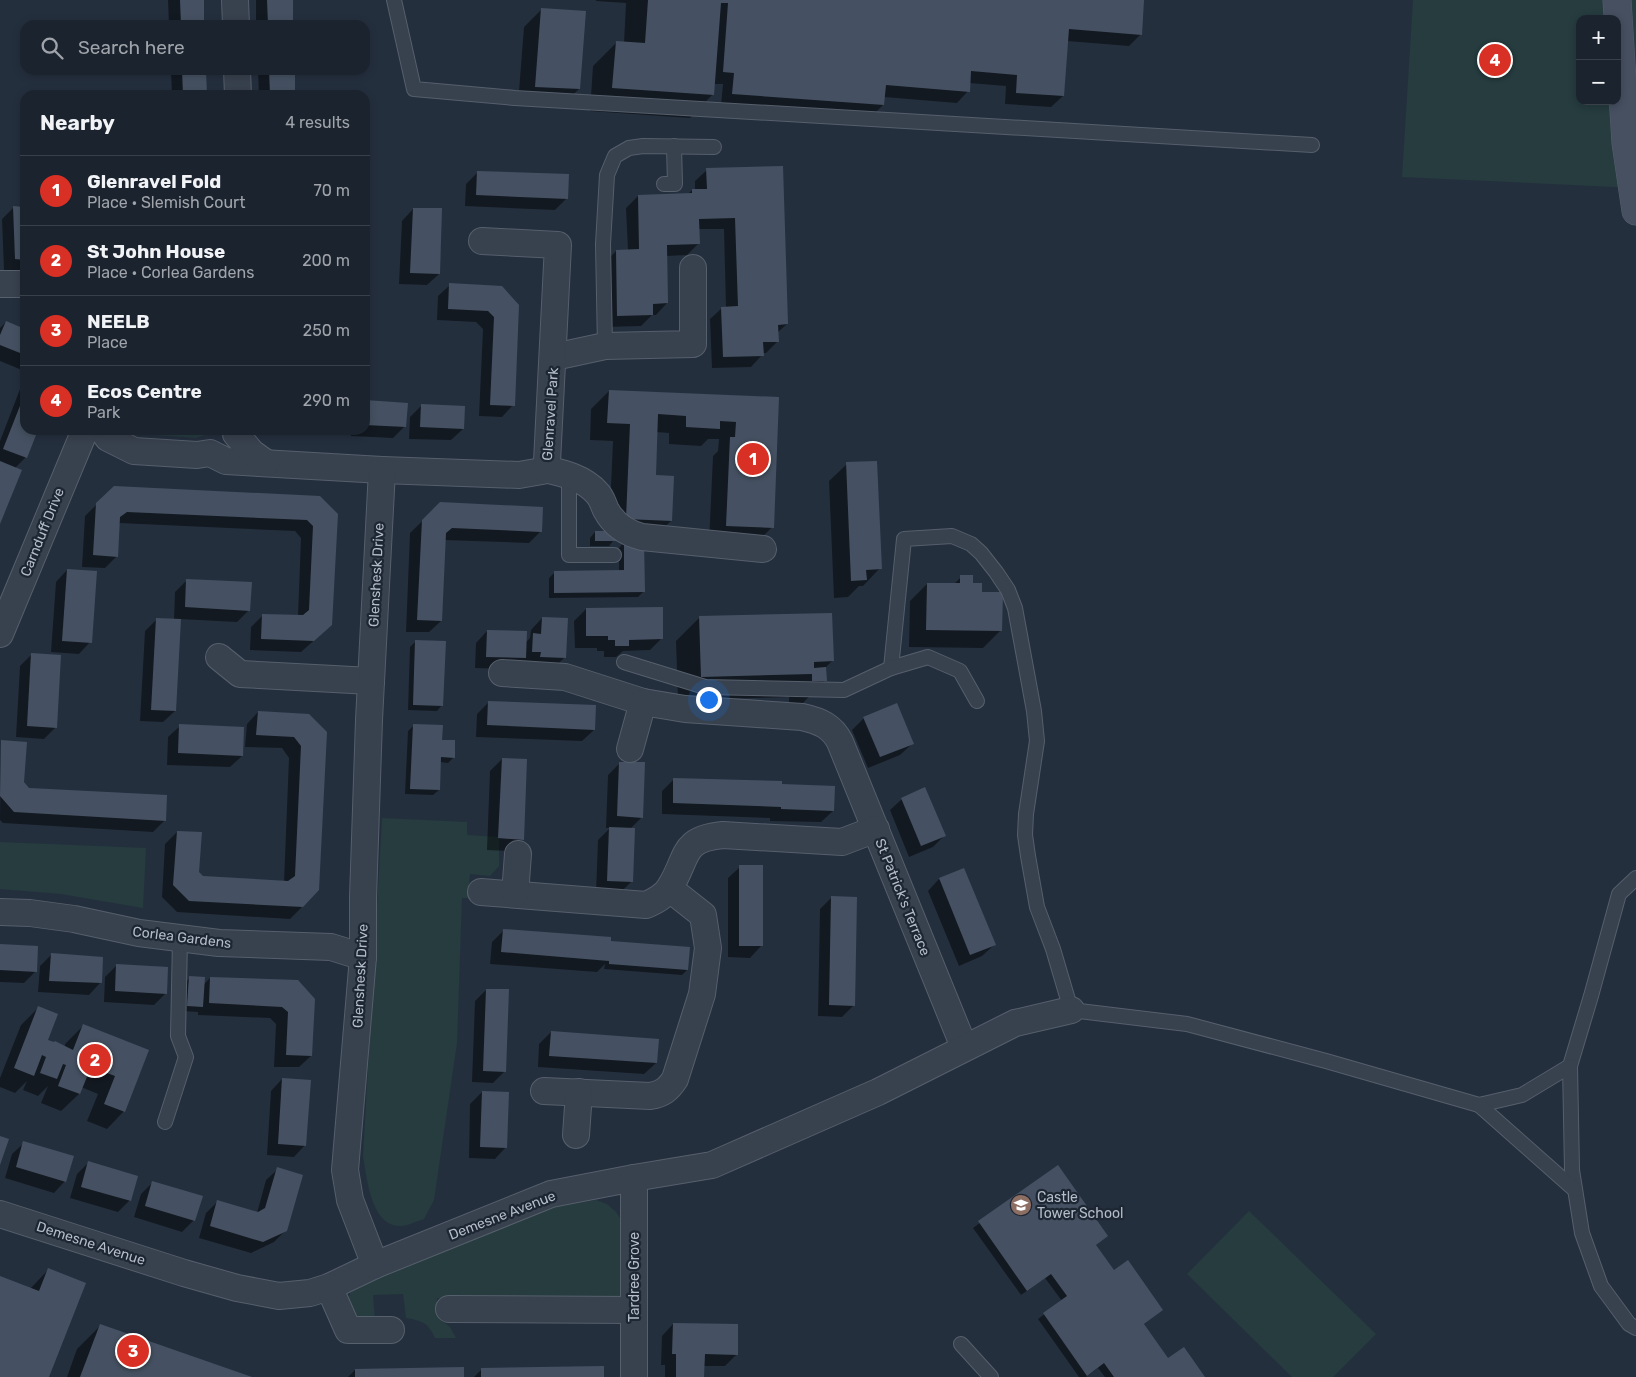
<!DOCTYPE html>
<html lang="en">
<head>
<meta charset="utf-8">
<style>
	body { margin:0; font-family:Rubik,sans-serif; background:#282f3a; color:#f1f3f6 }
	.controls { position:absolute; right:15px; top:15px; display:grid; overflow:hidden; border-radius:10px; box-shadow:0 2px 8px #0003 }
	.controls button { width:45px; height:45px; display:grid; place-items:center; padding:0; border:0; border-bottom:1px solid #39404a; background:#1b232e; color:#f1f3f6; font:25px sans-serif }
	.you { position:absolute; left:708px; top:699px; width:18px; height:18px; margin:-12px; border:4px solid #fff; border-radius:50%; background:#1a73e8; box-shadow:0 0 0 8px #1a73e833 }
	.badge { display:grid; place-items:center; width:32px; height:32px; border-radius:50%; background:#d93025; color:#fff; font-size:16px; font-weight:700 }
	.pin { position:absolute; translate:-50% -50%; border:2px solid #fff; box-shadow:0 1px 5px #0006 }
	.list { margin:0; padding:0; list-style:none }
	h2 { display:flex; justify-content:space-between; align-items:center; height:65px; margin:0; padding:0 20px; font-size:21px }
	h2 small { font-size:16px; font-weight:400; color:#a0a4aa }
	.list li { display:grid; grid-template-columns:32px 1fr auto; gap:15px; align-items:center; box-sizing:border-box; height:70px; padding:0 20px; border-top:1px solid #39404a }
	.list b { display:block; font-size:19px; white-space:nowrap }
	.list p { margin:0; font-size:16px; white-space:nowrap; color:#a0a4aa }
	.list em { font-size:16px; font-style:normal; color:#a0a4aa }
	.icon { flex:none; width:28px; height:28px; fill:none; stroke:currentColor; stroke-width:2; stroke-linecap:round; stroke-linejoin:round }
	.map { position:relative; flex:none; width:1636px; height:1377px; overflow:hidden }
	.search { position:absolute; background:#1b232e; box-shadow:0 2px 8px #0003; left:20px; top:20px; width:350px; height:55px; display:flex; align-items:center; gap:12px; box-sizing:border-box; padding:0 18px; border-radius:15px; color:#a0a4aa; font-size:19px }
	.panel { position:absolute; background:#1b232e; box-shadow:0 2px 8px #0003; left:20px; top:90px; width:350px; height:345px; border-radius:15px }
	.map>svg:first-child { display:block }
	.green { fill:#263c3f; fill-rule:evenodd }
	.shadow { fill:#0007 }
	.building { fill:#455162 }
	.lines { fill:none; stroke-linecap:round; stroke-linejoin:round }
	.lane-casing { stroke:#565f6c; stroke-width:16 }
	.street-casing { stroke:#565f6c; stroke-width:28 }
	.secondary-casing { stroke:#565f6c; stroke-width:29 }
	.lane { stroke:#38414e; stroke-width:14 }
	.street { stroke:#38414e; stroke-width:26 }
	.secondary { stroke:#465061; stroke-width:28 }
	.labels { text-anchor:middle; stroke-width:4.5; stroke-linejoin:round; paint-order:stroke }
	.street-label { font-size:14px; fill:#b4bcc9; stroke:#1d2633 }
	.poi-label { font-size:14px; fill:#b4bcc9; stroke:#1d2633; text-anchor:start }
</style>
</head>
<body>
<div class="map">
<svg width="1636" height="1377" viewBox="0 0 1636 1377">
	<rect width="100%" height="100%" fill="#242f3e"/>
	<g class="green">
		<path d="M1413,0H1636V188L1402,177ZM1580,19H1617V101H1580Z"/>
		<polygon points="127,430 220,430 196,438 142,434"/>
		<path d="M382,818L467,822V835L499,837V866L490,876L470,874L468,898H462L457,1043L434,1200L424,1219C417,1221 408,1226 401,1226C371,1227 367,1178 363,1156Z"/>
		<polygon points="0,842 146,848 143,908 61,894 0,889"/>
		<path d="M596,1200L607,1204L616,1212L623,1223V1297L437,1298V1317L450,1327L456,1338H435C428,1323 423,1321 406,1318L403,1294L373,1295L375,1320L358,1319L346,1305L350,1293L390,1269L541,1209Z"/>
		<polygon points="1249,1211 1376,1334 1333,1377 1292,1377 1187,1274"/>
	</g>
	<g class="shadow">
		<polygon points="168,0 202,0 203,25 169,25"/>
		<polygon points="256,0 291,0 292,25 256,25"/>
		<polygon points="596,0 1143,0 1141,34 1129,46 1067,41 1063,96 1051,107 1005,104 1006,86 969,83 968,91 957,103 884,97 883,105 872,116 721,105 723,84 714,84 713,94 690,118 590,111 593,66 616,43 624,43 626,3 596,1"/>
		<polygon points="542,9 579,89 561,106 518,104 524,27"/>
		<polygon points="171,70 205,70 206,95 172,95"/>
		<polygon points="258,70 293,70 294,95 259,95"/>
		<polygon points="782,168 787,324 777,333 778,341 766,353 762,353 762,355 751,367 712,368 710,319 722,308 726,308 724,229 698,229 699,243 687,255 666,256 667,303 656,315 652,315 641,326 606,327 604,263 616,251 628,251 626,208 638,196 688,194 692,190 695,190 695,181 707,170"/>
		<polygon points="478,172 567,198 555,210 465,206 466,184"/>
		<polygon points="25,191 25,271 4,270 2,219 14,207 19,208"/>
		<polygon points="413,209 439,274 427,285 399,284 402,221"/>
		<polygon points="450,285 501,287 513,405 502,417 479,416 483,329 476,322 437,320 438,296"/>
		<polygon points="6,322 25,330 25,430 37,430 26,457 15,468 0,521 0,441 24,379 22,370 0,361 0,328"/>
		<polygon points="609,391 778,399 772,527 755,545 709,543 713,456 718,451 719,439 708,439 701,446 669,444 669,433 656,432 654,477 671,521 653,538 614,537 614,540 609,546 590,546 590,538 595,532 609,532 613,441 590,440 591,409"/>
		<polygon points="365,402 405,426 393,438 351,436 351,430 365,430"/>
		<polygon points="422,405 463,429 451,440 409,439 410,417"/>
		<polygon points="282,430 341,430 336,435 285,433"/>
		<polygon points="847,464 880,568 863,586 859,586 848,597 834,598 829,481"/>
		<polygon points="320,497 319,636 301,652 250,650 251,627 263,615 298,616 301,538 295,531 119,523 117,556 105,568 82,567 85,516 97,504"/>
		<polygon points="441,503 540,532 529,543 444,540 441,621 429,632 406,632 410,533"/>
		<polygon points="624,542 644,591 638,597 549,598 549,578 555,572 619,572 619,548"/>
		<polygon points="67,570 90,642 79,654 51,652 56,582"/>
		<polygon points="961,577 972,584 980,593 1001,630 983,648 909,647 910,601 927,584 954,584"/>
		<polygon points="187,580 249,610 237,622 179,619 175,711 163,722 140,721 145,631 157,619 174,620 175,592"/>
		<polygon points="586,609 662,638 650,650 623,651 616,657 604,657 604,651 597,651 597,648 575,648 574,621"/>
		<polygon points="700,617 832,661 825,668 825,680 802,704 789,704 789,697 678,700 676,641"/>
		<polygon points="542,618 565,657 553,669 521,663 521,660 513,669 475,668 476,643 487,631 525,643 530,638 531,630"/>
		<polygon points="416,641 442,705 437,711 408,710 410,647"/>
		<polygon points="31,655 56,727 44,739 16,737 20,666"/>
		<polygon points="489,702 594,730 582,741 476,737 477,714"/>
		<polygon points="258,712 308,715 302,907 290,919 177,912 162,897 165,844 177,832 198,872 202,878 284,882 289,758 282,748 245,747 247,724"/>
		<polygon points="864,718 912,744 900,755 868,768 852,730"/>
		<polygon points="180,726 242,756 230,767 167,765 168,737"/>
		<polygon points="413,726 441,741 454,757 448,763 440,762 439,790 433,795 405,794 408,731"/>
		<polygon points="1,741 28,789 165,820 153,832 3,823 0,820"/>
		<polygon points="502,759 522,839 511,851 487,850 490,771"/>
		<polygon points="620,763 642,817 630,829 631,882 620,893 596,893 598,840 610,828 606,828 608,775"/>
		<polygon points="674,779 780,785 833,811 821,822 770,821 770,818 662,814 662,791"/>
		<polygon points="902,799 944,836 933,847 909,857 890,810"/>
		<polygon points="740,867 761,946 750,958 728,957 728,878"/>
		<polygon points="939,879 994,945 982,956 959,966 928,891"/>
		<polygon points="831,898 854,1005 842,1017 818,1016 820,909"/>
		<polygon points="504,930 610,942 687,970 682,975 604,969 605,964 597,972 490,964 492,942"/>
		<polygon points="0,945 35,972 24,983 0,982"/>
		<polygon points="51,955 100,983 89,995 38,992 40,966"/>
		<polygon points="117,965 166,993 154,1005 104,1002 105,977"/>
		<polygon points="190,978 203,985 210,978 297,981 311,1056 299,1067 274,1067 276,1024 270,1018 198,1015 198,1012 182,1011 184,983"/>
		<polygon points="486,990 505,1071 493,1083 472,1082 475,1001"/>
		<polygon points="39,1007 46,1041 64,1047 66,1043 83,1026 148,1051 124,1111 107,1129 87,1121 98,1094 81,1087 79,1094 61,1111 41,1103 48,1086 38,1096 23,1090 27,1081 15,1093 0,1087 0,1078 21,1025"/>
		<polygon points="551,1032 656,1063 644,1074 538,1067 539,1044"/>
		<polygon points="282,1079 305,1145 294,1157 267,1155 271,1091"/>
		<polygon points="482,1092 506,1147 495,1159 469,1158 470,1104"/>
		<polygon points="24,1143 65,1181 54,1193 5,1178 12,1154"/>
		<polygon points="89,1162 130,1200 118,1212 70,1198 77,1174"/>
		<polygon points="1057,1167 1106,1236 1095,1246 1113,1272 1162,1310 1143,1325 1167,1360 1203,1377 1105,1377 1098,1368 1086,1377 1079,1377 1038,1319 1062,1301 1045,1278 1021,1295 973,1228"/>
		<polygon points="278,1169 286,1230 274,1242 251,1253 199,1238 206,1213 218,1201 257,1213 266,1180"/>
		<polygon points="153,1182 194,1220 182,1232 134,1217 141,1194"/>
		<polygon points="48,1270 48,1377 0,1377 0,1277 30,1289"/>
		<polygon points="673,1324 737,1354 725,1366 703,1366 703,1377 665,1377 665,1365 661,1365 662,1336"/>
		<polygon points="101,1325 249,1377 67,1377 77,1349"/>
		<polygon points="482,1369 603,1377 474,1377"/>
		<polygon points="355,1370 463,1377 348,1377"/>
	</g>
	<g class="building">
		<polygon points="180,0 204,0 204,25 181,25"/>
		<polygon points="267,0 293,0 293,25 268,25"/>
		<polygon points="648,0 1144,0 1142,35 1069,29 1064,96 1016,93 1017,75 971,71 970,92 886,85 884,105 732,94 734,73 723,72 728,3 721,3 714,95 612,88 616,41 645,43"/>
		<polygon points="541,8 586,11 580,89 535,87"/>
		<polygon points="182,70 206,70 207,95 183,95"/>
		<polygon points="269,70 295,70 295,95 270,95"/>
		<polygon points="783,166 788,324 778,325 779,342 763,342 764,356 723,357 721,307 738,306 735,218 699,219 700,244 667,245 668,303 653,304 653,315 617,316 616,250 639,249 638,195 692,193 692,189 707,189 706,168"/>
		<polygon points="477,171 569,174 568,199 476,195"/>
		<polygon points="13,206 25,207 25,260 15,259"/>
		<polygon points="413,208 442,208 440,274 410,273"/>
		<polygon points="449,283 502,286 519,305 515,406 490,405 494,317 488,311 448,309"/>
		<polygon points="6,321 25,329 25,355 0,345 0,335"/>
		<polygon points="609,390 779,397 774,528 726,526 730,437 735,437 736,422 720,421 720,429 686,427 686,416 658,414 656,475 674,476 672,521 626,519 630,424 607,423"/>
		<polygon points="25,393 25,430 38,430 27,458 3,449"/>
		<polygon points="365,400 408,403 406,427 365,425"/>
		<polygon points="421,404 465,406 464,429 420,427"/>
		<polygon points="0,461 22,470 0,524"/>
		<polygon points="877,461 882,569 866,570 867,580 851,581 846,462"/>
		<polygon points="114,486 320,496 338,514 332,625 314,641 261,639 262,614 303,615 309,610 313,526 307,520 127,512 120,517 118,557 93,555 96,503"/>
		<polygon points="440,502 543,507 542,532 452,528 446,533 442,621 417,620 422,520"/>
		<polygon points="595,531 615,531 616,541 595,541"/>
		<polygon points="624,541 644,541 645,592 554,593 554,571 624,570"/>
		<polygon points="67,569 97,571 92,643 62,641"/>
		<polygon points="960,575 973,575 973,583 982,583 982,592 1003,592 1002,631 926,630 927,583 960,583"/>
		<polygon points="186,579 252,582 250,611 185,607"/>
		<polygon points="663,607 663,639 629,640 629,646 615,646 615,640 608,640 608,636 586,636 586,608"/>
		<polygon points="832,613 834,661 814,662 814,668 826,667 827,681 812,681 812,674 701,677 699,616"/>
		<polygon points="542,617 568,618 566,658 540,657 541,652 532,652 533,633 541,634"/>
		<polygon points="156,618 181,619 176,711 151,710"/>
		<polygon points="487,630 527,631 526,658 486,657"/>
		<polygon points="415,640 446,641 443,706 413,705"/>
		<polygon points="31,653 61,655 57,728 27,726"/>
		<polygon points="488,701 596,705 595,730 487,725"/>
		<polygon points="897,703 914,744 880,757 863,717"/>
		<polygon points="258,711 309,714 327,732 319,890 303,907 189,901 173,885 177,831 202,832 199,872 203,876 288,881 295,876 301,746 294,737 256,735"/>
		<polygon points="179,724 244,727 243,756 178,753"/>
		<polygon points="413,724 443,725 442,740 455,740 455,758 441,757 440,790 410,789"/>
		<polygon points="1,740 27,742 24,782 29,788 167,795 166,821 14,812 0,796"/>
		<polygon points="502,758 527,759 524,840 498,838"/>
		<polygon points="619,762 645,762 643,818 617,816"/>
		<polygon points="673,778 782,781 782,784 835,786 834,811 781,809 781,807 673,803"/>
		<polygon points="925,787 946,836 921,846 901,798"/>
		<polygon points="609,827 635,828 633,882 607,881"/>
		<rect x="739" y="865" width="24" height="81"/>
		<polygon points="964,868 996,945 970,955 939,878"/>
		<polygon points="831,896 857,897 855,1006 829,1005"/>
		<polygon points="503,929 611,937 611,941 690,947 688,970 609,964 609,961 501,952"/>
		<polygon points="0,944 38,946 37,972 0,970"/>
		<polygon points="51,953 103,957 102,983 49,981"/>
		<polygon points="116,964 168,967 167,994 115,991"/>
		<polygon points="189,976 205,977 203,1007 187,1006"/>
		<polygon points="210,977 298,980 315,999 312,1056 286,1055 288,1012 282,1007 209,1003"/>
		<polygon points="486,989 509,989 506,1072 483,1071"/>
		<polygon points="38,1006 58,1014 48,1040 54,1042 55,1041 73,1050 83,1024 149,1050 125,1112 104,1104 115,1076 91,1067 80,1094 58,1086 66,1065 63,1064 57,1079 40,1073 46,1057 42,1055 34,1076 14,1068"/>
		<polygon points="551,1031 659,1039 657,1063 549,1056"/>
		<polygon points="282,1078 311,1080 306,1146 278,1144"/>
		<polygon points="482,1091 509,1092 507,1148 480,1147"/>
		<polygon points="0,1136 9,1139 0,1165"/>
		<polygon points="23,1141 74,1156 66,1182 16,1167"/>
		<polygon points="88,1161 138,1176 131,1201 81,1187"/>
		<polygon points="1058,1165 1108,1236 1096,1245 1114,1270 1128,1260 1163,1310 1144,1324 1168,1358 1184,1347 1205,1377 1114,1377 1104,1363 1087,1376 1043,1313 1067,1296 1051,1274 1027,1291 978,1221"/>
		<polygon points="277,1167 303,1175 287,1231 263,1242 210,1226 217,1200 258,1212 265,1208"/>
		<polygon points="152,1181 203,1196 195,1221 145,1206"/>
		<polygon points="48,1268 86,1283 49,1377 0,1377 0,1276 39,1291"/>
		<polygon points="673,1323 738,1324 738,1355 705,1354 704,1377 676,1377 676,1354 672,1354"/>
		<polygon points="100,1324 252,1377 80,1377"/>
		<polygon points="604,1366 604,1377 481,1377 481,1368"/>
		<polygon points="464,1367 464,1377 355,1377 355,1369"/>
	</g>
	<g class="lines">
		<g class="lane-casing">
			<g id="lane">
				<polyline points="394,0 414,89 515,98 1312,145"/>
				<polyline points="664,184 675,184 674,146"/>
				<polyline points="605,346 603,244 607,175 615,156 629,148 643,146 714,147"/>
				<polyline points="569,475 569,555 614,555"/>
				<polyline points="624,662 705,687 844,690 891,668 904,539 952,536 971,544 981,553 996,572 1008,590 1015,608 1034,711 1037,741 1026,814 1025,835 1028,856 1037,907 1053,949 1071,1010 1187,1024 1326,1061 1479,1105 1522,1095 1570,1066 1591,996 1619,894 1636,878"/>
				<polyline points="891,668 928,657 960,671 977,701"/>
				<polyline points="1570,1066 1572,1170 1582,1233 1601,1286 1629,1324 1636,1328"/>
				<polyline points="1479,1105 1575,1190"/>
				<polyline points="165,1122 186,1057 178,1036 180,939"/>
				<polyline points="961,1344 991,1377"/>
			</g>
		</g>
		<g class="street-casing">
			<g id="street">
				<polyline points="235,0 236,25"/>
				<polyline points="237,70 238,95"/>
				<polyline points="0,284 25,284"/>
				<polyline points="554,357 605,346 693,344 693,268"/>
				<polyline points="102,430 108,438 134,451 197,455 210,453 226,461 382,470 519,475 542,471 547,462 558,245 482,241"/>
				<polyline points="236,434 252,453 266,463"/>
				<path d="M545,469C563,473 584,478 597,493C602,498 603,504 606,510C614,525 626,533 642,537L763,549"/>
				<polyline points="0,634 85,430"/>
				<polyline points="219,657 240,674 371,681"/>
				<path d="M502,673L565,677L643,702L685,709L802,717C820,721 832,726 840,742L964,1047"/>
				<polyline points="630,749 643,702"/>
				<path d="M481,892L646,905C655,901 665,896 670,887C689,857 680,839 723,835L842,842L876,829"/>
				<polyline points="515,894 518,854"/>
				<polyline points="0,912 30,913 74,919 139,933 219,943 331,947 363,957"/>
				<path d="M544,1091L650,1096C662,1094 668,1090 675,1079L702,994L708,948L703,915L670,889"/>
				<polyline points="576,1135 579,1092"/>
				<polyline points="0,1214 184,1273 237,1288 279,1296 310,1293 329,1287 375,1265 551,1194 634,1178 712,1165 878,1092 1015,1023 1071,1010"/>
				<polyline points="375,1265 350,1200 345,1170 363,957 363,898 369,720 382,470"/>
				<polyline points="329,1287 348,1330 391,1330"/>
				<polyline points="449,1309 633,1310"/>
				<polyline points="634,1377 634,1178"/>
			</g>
		</g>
		<g class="secondary-casing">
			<polyline id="secondary" points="1617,0 1626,143 1636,211"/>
		</g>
		<use href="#lane" class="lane"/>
		<use href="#street" class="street"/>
		<use href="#secondary" class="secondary"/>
	</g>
	<defs>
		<g id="school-disc" transform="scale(1.125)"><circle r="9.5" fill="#8d6e63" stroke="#1d2633"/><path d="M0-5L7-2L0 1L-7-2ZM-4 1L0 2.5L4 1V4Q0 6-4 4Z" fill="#fff"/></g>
	</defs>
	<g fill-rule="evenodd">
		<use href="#school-disc" x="1021" y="1205"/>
	</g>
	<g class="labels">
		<g class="street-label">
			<text transform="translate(550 414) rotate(-86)" y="5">Glenravel Park</text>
			<text transform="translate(42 532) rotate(-68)" y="5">Carnduff Drive</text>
			<text transform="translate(376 575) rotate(-87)" y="5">Glenshesk Drive</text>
			<text transform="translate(903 897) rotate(68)" y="5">St Patrick's Terrace</text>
			<text transform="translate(182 937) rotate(7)" y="5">Corlea Gardens</text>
			<text transform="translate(360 976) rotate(-87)" y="5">Glenshesk Drive</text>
			<text transform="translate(502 1215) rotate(-21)" y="5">Demesne Avenue</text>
			<text transform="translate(91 1243) rotate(18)" y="5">Demesne Avenue</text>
			<text transform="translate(634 1277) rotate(-90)" y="5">Tardree Grove</text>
		</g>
		<g class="poi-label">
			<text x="1037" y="1202">Castle<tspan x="1037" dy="16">Tower School</tspan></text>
		</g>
	</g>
</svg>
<div class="controls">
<button>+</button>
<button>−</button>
</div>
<div class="you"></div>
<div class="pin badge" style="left:753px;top:459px">1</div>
<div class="pin badge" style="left:95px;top:1060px">2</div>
<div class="pin badge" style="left:133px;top:1351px">3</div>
<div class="pin badge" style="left:1495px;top:60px">4</div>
<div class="search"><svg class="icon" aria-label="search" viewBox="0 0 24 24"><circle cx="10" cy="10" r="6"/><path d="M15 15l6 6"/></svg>Search here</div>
<section class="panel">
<h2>Nearby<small>4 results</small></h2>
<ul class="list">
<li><span class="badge">1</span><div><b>Glenravel Fold</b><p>Place · Slemish Court</p></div><em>70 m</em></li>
<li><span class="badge">2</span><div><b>St John House</b><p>Place · Corlea Gardens</p></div><em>200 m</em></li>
<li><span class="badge">3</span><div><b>NEELB</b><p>Place</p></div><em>250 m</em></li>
<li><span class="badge">4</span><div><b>Ecos Centre</b><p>Park</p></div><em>290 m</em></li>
</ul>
</section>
</div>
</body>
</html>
